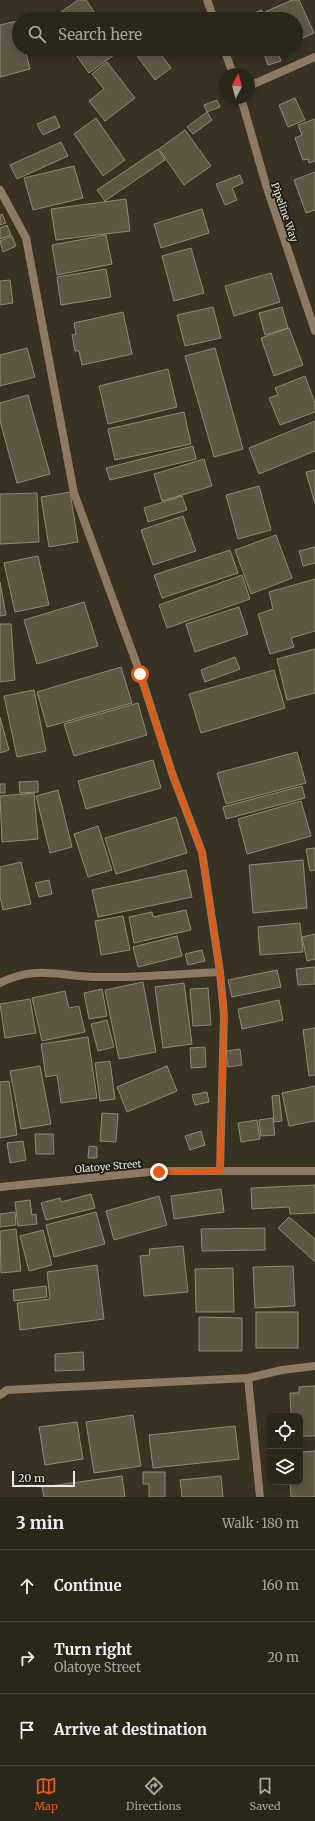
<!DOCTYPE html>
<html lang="en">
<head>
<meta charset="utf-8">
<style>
	body { margin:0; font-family:Merriweather,serif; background:#312e23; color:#f1f3f6 }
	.controls { position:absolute; right:12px; bottom:12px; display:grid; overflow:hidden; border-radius:8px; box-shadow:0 2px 6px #0003 }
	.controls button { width:36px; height:36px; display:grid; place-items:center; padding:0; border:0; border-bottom:1px solid #454339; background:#29261a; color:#f1f3f6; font:20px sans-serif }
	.compass { position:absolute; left:219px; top:68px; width:36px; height:36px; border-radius:50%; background:#29261a; box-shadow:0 2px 6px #0003; rotate:6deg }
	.scale { position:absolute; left:12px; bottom:10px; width:63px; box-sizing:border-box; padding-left:4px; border:2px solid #ebe8de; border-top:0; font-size:11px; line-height:14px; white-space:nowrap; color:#ebe8de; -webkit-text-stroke:3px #1c1a13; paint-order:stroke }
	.stop { position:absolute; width:12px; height:12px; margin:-9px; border:3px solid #ea580c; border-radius:50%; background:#fff }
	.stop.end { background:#ea580c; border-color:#fff; box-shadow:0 1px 4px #0008 }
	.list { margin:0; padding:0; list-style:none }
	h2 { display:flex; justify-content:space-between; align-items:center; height:52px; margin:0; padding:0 16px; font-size:17px }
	h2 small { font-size:13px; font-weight:400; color:#a5a5a2 }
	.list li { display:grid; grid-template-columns:26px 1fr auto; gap:12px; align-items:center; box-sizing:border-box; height:72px; padding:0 16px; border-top:1px solid #454339 }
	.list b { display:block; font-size:15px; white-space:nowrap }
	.list p { margin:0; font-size:13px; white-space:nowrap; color:#a5a5a2 }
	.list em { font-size:13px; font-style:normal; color:#a5a5a2 }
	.icon { flex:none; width:22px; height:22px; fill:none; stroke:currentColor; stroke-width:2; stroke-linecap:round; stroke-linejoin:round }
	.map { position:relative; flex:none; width:315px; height:1497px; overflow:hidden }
	.search { position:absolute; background:#29261a; box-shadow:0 2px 6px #0003; left:12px; right:12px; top:12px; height:44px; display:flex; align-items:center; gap:10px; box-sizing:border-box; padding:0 14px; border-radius:22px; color:#a5a5a2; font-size:15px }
	.sheet { height:268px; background:#29261a }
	nav { display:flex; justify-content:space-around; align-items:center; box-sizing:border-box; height:56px; border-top:1px solid #454339; background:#29261a; font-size:11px; color:#a5a5a2 }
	nav a { display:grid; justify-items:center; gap:2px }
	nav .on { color:#ea580c }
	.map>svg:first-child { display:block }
	.building { fill:#5d5746; stroke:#8f8976 }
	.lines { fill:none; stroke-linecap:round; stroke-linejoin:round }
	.street { stroke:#8e7a62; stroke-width:8 }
	.route { stroke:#ea580c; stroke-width:5 }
	.labels { text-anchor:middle; stroke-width:3.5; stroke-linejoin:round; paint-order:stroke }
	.street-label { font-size:10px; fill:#ebe8de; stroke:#1c1a13 }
</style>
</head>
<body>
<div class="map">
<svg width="315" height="1497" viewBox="0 0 315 1497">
	<rect width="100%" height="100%" fill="#373222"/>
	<g class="building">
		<polygon points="78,0 86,0 99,19 51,19"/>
		<polygon points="292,0 299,0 314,33 296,41 296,19 268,19 265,12"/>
		<polygon points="262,10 265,19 251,19 250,14"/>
		<polygon points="17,21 19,29 19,49 25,49 30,69 0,77 0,25"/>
		<polygon points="72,49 120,49 121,50 89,73"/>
		<polygon points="132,49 157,49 171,68 155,80"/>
		<polygon points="262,49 276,49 281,61 268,65"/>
		<polygon points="107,62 135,98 105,121 89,101 104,89 92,74"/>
		<polygon points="295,98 305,120 288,127 279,105"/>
		<polygon points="217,100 220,107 207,112 204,105"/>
		<polygon points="207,112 212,120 193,134 187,127"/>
		<polygon points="55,116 60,127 43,135 37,124"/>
		<polygon points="96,118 125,160 103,176 74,134"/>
		<polygon points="315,119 315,161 309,163 308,159 303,160 295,138 302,135 298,125"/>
		<polygon points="185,130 211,166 184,185 159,149"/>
		<polygon points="61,142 68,156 17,179 10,165"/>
		<polygon points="158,149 165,160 105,201 97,190"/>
		<polygon points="74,166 83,198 33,210 24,178"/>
		<polygon points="315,172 315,210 306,213 294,180"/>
		<polygon points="240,175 243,183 232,188 237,200 225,205 216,184"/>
		<polygon points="126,199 130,231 56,240 51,209"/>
		<polygon points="202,209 209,233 161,248 154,224"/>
		<polygon points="2,214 6,223 0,225 0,215"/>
		<polygon points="7,225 11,235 0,239 0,228"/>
		<polygon points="106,235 112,264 57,275 52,245"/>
		<polygon points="12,236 16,246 3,252 0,241"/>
		<polygon points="191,248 204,293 174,301 162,256"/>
		<polygon points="106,269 111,297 61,305 57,277"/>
		<polygon points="271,273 280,302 234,316 225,286"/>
		<polygon points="10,280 13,303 0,305 0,281"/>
		<polygon points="213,307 221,338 185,346 177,315"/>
		<polygon points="282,307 288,328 265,335 259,313"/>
		<polygon points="123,312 132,354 82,365 79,351 75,351 72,335 76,334 74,323"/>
		<polygon points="289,328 303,365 274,376 261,338"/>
		<polygon points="27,348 35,377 0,386 0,355"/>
		<polygon points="215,348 243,449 214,457 185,356"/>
		<polygon points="168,369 177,407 108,424 99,386"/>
		<polygon points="305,376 315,403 315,412 280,425 269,398 278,395 275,388"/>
		<polygon points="28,395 50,474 17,483 0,421 0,403"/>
		<polygon points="184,412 191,444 115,460 108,429"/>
		<polygon points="315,421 315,451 259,474 249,448"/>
		<polygon points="193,446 196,459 110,480 106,468"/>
		<polygon points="204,459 212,486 162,501 154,474"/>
		<polygon points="315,470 315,504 306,472"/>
		<polygon points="259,486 271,530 238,539 226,495"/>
		<polygon points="70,492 78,542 49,547 41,497"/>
		<polygon points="37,493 39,542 0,544 0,494"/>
		<polygon points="182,496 187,510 148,522 144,508"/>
		<polygon points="183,516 196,551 153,565 141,530"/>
		<polygon points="276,535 292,578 251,594 235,550"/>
		<polygon points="315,547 315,563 303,566 299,551"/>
		<polygon points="230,550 238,573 162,598 154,575"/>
		<polygon points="38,556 49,605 15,612 4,563"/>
		<polygon points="242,575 250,599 167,628 159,605"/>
		<polygon points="315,579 315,631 291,638 294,647 270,654 258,614 273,609 269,592"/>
		<polygon points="0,582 6,615 0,616"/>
		<polygon points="84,602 98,646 37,664 24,620"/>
		<polygon points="239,607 248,634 195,652 186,624"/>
		<polygon points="0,624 11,624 15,680 0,682"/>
		<polygon points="315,649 315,693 287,700 277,659"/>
		<polygon points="235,657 240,669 205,682 201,670"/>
		<polygon points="121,667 132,703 47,727 37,692"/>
		<polygon points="274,670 285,708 201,733 189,694"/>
		<polygon points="34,690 46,751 17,757 4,696"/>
		<polygon points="138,703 147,735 74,756 64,724"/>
		<polygon points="0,717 9,750 0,753"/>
		<polygon points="297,752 306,783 226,804 217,773"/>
		<polygon points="153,760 161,788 86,809 78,781"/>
		<polygon points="38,781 38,792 20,793 19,782"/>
		<rect x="0" y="784" width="5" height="9"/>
		<polygon points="302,786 305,798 226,819 223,807"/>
		<polygon points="58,790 72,847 50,853 36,796"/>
		<polygon points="34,793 38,839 2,842 0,796"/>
		<polygon points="301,801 311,836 247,854 238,819"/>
		<polygon points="176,817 187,853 116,874 105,838"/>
		<polygon points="98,826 112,870 88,877 74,834"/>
		<polygon points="315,848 315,870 310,871 306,849"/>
		<polygon points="303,860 307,908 253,913 249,865"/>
		<polygon points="21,862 31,904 3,910 0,896 0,867"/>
		<polygon points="186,870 192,897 98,917 92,890"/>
		<polygon points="49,880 52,894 39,897 35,883"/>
		<polygon points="186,910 191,930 134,943 129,917 152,912 153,917"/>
		<polygon points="123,916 130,950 101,955 95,921"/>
		<polygon points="300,923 303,952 260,955 258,927"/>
		<polygon points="315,934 315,959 307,961 302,937"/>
		<polygon points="177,936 182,956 138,967 133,947"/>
		<polygon points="202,950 205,961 188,965 185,954"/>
		<polygon points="315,967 315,984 298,985 296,969"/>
		<polygon points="277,970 281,987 232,997 228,980"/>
		<polygon points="143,982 156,1052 119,1059 105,990"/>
		<polygon points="184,983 192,1044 163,1048 155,987"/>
		<polygon points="208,988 211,1025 193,1026 190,989"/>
		<polygon points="102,989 107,1016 89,1019 84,993"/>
		<polygon points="65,991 69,1008 79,1006 85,1032 42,1041 32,998"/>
		<polygon points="30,999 36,1033 5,1038 0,1004"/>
		<polygon points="279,1000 283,1020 242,1029 238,1009"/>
		<polygon points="107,1020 114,1047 98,1051 91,1024"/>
		<polygon points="315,1028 315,1075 309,1076 303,1030"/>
		<polygon points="88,1037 97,1098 61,1103 57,1075 46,1077 41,1044"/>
		<polygon points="205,1047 206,1067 191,1068 190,1048"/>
		<polygon points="240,1049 242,1065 228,1067 226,1051"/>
		<polygon points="110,1061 115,1099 100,1101 95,1063"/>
		<polygon points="40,1066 51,1124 21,1129 10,1071"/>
		<polygon points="167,1066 177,1091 127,1112 117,1087"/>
		<polygon points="9,1081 17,1135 0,1138 0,1082"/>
		<polygon points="315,1086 315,1121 289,1126 282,1093"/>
		<polygon points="207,1092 209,1102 195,1105 192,1095"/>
		<polygon points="279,1095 282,1121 274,1122 272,1096"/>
		<polygon points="102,1113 118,1114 116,1142 100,1141"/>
		<polygon points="273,1118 275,1135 261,1136 259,1120"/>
		<polygon points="257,1120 260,1139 241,1142 238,1123"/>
		<polygon points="201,1131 205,1145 190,1150 185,1136"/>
		<polygon points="35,1134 53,1134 54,1154 36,1154"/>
		<polygon points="23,1141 26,1160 10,1163 7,1143"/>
		<polygon points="89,1146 97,1147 97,1158 88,1158"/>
		<polygon points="315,1185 315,1213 290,1214 289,1207 252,1209 251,1188"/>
		<polygon points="221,1189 224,1212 174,1219 171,1196"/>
		<polygon points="91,1194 95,1208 46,1220 41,1203 60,1198 61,1202"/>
		<polygon points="159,1196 167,1225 114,1240 106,1211"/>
		<polygon points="30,1200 32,1215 36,1214 37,1224 18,1226 15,1202"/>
		<polygon points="15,1212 16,1225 0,1227 0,1214"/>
		<polygon points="96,1212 105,1244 54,1257 46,1225"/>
		<polygon points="289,1217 315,1239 315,1262 278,1228"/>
		<polygon points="265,1228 265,1250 202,1251 201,1229"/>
		<polygon points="16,1229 21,1271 1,1273 0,1231"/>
		<polygon points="43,1230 52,1265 29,1271 20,1236"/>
		<polygon points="183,1246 188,1292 144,1296 140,1256 150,1255 149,1249"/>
		<polygon points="97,1265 104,1319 20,1330 17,1303 50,1299 47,1272"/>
		<polygon points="293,1266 295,1306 255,1308 253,1267"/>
		<polygon points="233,1268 234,1312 196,1312 195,1269"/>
		<polygon points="46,1286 47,1297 14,1301 13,1290"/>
		<rect x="256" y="1312" width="42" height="36"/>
		<polygon points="199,1317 242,1318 242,1351 199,1351"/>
		<polygon points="83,1352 84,1370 55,1371 55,1354"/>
		<polygon points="315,1386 315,1436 300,1436 300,1416 291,1416 290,1393 299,1393 299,1387"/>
		<polygon points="133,1415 141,1466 94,1473 86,1422"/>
		<polygon points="77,1422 83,1459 45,1465 39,1427"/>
		<polygon points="235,1426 239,1459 153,1468 149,1435"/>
		<polygon points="315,1451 315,1497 291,1497 290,1482 300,1482 300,1452"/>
		<polygon points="143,1472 165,1472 165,1497 149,1497 149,1484 143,1484"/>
		<polygon points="122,1476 125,1497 44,1497 42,1487"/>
		<polygon points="221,1476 223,1497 182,1497 180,1480"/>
	</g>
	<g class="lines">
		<g class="street">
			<polyline points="207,0 214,19"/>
			<polyline points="224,49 233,74"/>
			<polyline points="249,86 315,57"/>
			<polyline points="241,98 266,185 315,331"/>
			<polyline points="0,190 26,238 74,493 140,673 173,776 202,852 220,972 224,1015 220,1171"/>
			<path d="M0,983C36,965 59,976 95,977C137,978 179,974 220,972"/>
			<polyline points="0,1187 159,1171 315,1171"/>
			<polyline points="248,1378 260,1497"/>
			<polyline points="0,1395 7,1390 248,1378 282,1370 315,1366"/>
		</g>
	</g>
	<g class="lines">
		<polyline class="route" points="140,674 173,776 202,852 220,972 224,1015 220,1171 159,1172"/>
	</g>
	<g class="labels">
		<g class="street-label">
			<text transform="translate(285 212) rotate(71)" y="4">Pipeline Way</text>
			<text transform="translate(108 1166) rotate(-5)" y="4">Olatoye Street</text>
		</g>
	</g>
</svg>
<div class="controls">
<button><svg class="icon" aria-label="locate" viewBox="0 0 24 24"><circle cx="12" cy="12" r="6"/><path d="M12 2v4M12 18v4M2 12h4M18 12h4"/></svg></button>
<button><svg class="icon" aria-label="layers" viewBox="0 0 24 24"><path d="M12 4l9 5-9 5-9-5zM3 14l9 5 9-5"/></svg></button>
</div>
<svg class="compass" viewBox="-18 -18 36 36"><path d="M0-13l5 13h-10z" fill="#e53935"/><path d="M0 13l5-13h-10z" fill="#a5a5a2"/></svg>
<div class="scale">20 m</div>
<div class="stop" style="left:140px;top:674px"></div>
<div class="stop end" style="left:159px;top:1172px"></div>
<div class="search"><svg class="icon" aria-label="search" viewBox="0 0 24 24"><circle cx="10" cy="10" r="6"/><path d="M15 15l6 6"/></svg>Search here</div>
</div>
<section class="sheet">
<h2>3 min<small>Walk · 180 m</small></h2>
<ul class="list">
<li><svg class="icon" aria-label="ahead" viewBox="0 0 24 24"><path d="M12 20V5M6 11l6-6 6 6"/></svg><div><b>Continue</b></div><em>160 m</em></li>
<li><svg class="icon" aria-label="right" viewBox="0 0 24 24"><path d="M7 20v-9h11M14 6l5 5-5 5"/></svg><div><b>Turn right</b><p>Olatoye Street</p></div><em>20 m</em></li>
<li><svg class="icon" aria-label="arrive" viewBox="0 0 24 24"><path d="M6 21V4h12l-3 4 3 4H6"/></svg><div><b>Arrive at destination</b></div></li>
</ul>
</section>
<nav>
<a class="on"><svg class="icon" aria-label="map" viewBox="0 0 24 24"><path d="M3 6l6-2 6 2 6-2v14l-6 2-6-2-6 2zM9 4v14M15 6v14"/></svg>Map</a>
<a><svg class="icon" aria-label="directions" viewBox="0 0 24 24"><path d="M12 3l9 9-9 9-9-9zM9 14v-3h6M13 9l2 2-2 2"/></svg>Directions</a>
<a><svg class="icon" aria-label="saved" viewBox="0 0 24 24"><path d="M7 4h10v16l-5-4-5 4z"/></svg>Saved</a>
</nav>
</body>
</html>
